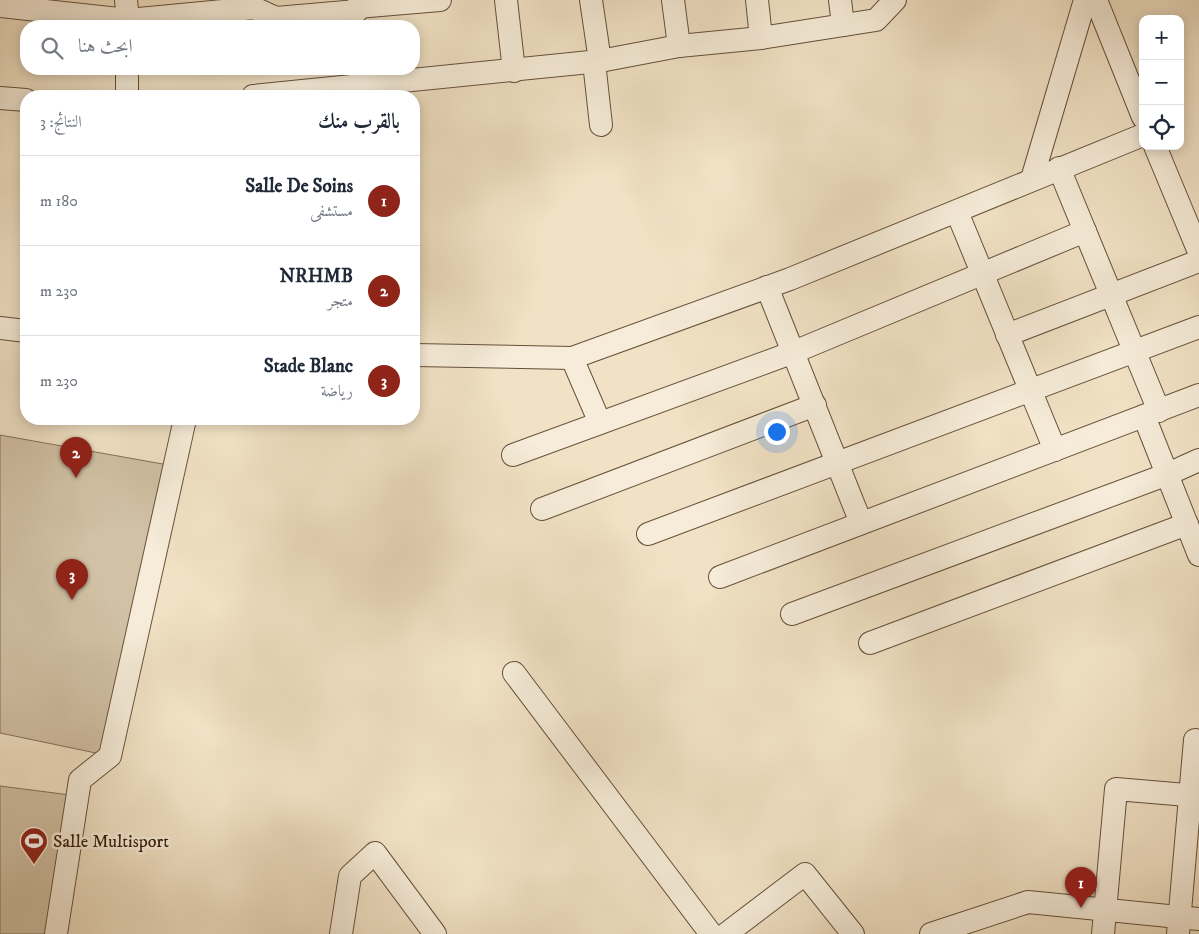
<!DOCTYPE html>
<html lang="ar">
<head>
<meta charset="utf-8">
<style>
	body { margin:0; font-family:"IM FELL DW Pica",Amiri,serif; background:#f2f2f3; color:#1f2937; direction:rtl }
	.controls { position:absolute; right:15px; top:15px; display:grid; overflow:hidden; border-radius:10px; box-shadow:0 2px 12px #0003 }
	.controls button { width:45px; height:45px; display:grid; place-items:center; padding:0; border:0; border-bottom:1px solid #e0e1e3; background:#fff; color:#1f2937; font:25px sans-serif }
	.you { position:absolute; left:776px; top:431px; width:18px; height:18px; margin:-12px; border:4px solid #fff; border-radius:50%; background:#1a73e8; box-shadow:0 0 0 8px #1a73e833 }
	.badge { display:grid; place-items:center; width:32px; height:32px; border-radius:50%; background:#8f2418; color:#fff; font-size:16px; font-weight:700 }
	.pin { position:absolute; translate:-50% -41px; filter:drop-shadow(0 1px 2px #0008) }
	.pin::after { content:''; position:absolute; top:26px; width:18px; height:15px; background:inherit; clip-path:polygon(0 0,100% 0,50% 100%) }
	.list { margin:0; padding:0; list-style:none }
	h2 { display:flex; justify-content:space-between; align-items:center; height:65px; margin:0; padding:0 20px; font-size:21px }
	h2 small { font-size:16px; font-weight:400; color:#747a83 }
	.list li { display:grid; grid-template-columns:32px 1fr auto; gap:15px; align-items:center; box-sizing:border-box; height:90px; padding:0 20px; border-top:1px solid #e0e1e3 }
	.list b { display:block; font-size:19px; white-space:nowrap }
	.list p { margin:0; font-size:16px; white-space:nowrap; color:#747a83 }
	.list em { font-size:16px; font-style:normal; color:#747a83 }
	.icon { flex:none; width:28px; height:28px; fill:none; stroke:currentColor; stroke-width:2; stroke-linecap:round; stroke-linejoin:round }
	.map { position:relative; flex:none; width:1199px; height:934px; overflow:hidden; direction:ltr }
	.search { position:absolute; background:#fff; box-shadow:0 2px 12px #0003; left:20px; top:20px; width:400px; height:55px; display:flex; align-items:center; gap:12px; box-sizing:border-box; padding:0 18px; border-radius:20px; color:#747a83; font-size:19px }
	.panel { position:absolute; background:#fff; box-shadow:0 2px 12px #0003; left:20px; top:90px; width:400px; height:335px; border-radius:20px; direction:rtl }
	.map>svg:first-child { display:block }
	.garden { fill:#d1c1a5; stroke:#847058 }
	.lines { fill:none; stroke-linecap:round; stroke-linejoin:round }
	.street-casing { stroke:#655039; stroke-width:24 }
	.street { stroke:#f6ecd9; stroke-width:22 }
	.labels { text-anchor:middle; stroke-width:5; stroke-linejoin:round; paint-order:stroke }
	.poi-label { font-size:18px; fill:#36200a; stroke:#f6ecd9; text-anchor:start }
</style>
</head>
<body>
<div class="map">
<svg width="1199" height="934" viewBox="0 0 1199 934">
	<rect width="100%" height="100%" fill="#f1e2c5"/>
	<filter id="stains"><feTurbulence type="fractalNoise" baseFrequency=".004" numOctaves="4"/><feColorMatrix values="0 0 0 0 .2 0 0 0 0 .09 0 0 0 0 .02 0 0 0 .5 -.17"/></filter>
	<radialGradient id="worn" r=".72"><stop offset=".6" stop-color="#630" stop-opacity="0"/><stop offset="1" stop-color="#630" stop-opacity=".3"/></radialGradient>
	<g class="garden">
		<polygon points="0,435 174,466 110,756 0,733"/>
		<polygon points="0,786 78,796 56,934 0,934"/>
	</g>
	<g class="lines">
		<g class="street-casing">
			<g id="street">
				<polyline points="506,0 514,71"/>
				<polyline points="591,0 600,61"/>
				<polyline points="673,0 679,46"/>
				<polyline points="757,0 761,38"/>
				<polyline points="840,0 843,25"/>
				<polyline points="1096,0 1143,117"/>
				<polyline points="0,6 128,20 126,0"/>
				<polyline points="357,7 440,0"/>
				<polyline points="128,26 128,20 254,8 276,18 357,11"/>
				<polyline points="600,61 594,62 601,125"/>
				<polyline points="127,96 127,69"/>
				<polyline points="253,96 600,61 679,46 761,38 876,20 895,0"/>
				<polyline points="0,98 26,100"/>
				<polyline points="1155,146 1199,252"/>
				<polyline points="1059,168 1159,411"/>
				<polyline points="1032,179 1085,0"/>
				<polyline points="957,212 1055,450"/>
				<polyline points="767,287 861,523"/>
				<polyline points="0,328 26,331"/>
				<polyline points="1007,335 1199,261"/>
				<polyline points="414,355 572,358 790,279 1143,135"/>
				<polyline points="572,358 600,423"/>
				<polyline points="1144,416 1199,555"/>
				<polyline points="513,455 794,352 1085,231"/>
				<polyline points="542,509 815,405"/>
				<polyline points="648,534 1199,327"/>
				<polyline points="720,577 1199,395"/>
				<polyline points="792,614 1168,474 1199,460"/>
				<polyline points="870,643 1187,524"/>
				<polyline points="514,673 711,934"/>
				<polyline points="56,934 80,780 110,756 185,419"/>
				<polyline points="341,934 350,876 375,853 435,934"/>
				<polyline points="726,934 805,874 853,934"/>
				<polyline points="931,934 1028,902 1199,919"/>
				<polyline points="1103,934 1116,789 1199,796"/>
				<polyline points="1178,934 1195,740"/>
			</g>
		</g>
		<use href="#street" class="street"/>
	</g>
	<defs>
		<g id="stadium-pin" transform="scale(1.4375)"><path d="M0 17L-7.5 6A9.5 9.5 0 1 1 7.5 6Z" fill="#8f2418" stroke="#f6ecd9"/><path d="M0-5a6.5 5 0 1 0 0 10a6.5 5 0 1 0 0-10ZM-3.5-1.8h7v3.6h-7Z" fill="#fff"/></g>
	</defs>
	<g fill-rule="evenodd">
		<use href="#stadium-pin" x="34" y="841"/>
	</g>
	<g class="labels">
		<g class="poi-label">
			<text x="53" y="847">Salle Multisport</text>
		</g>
	</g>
	<rect width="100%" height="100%" filter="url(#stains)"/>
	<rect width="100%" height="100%" fill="url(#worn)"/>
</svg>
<div class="controls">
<button>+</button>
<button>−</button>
<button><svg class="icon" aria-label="locate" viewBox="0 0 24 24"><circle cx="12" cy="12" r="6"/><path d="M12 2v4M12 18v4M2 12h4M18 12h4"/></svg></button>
</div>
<div class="you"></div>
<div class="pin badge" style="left:1081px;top:908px">1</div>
<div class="pin badge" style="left:76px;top:478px">2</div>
<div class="pin badge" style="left:72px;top:600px">3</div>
<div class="search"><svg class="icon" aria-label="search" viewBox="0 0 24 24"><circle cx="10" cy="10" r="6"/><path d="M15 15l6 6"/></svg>ابحث هنا</div>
<section class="panel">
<h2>بالقرب منك<small>النتائج: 3</small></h2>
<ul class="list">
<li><span class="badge">1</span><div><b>Salle De Soins</b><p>مستشفى</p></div><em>180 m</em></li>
<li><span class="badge">2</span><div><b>NRHMB</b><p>متجر</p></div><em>230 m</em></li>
<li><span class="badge">3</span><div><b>Stade Blanc</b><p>رياضة</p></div><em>230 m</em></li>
</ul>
</section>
</div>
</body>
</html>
